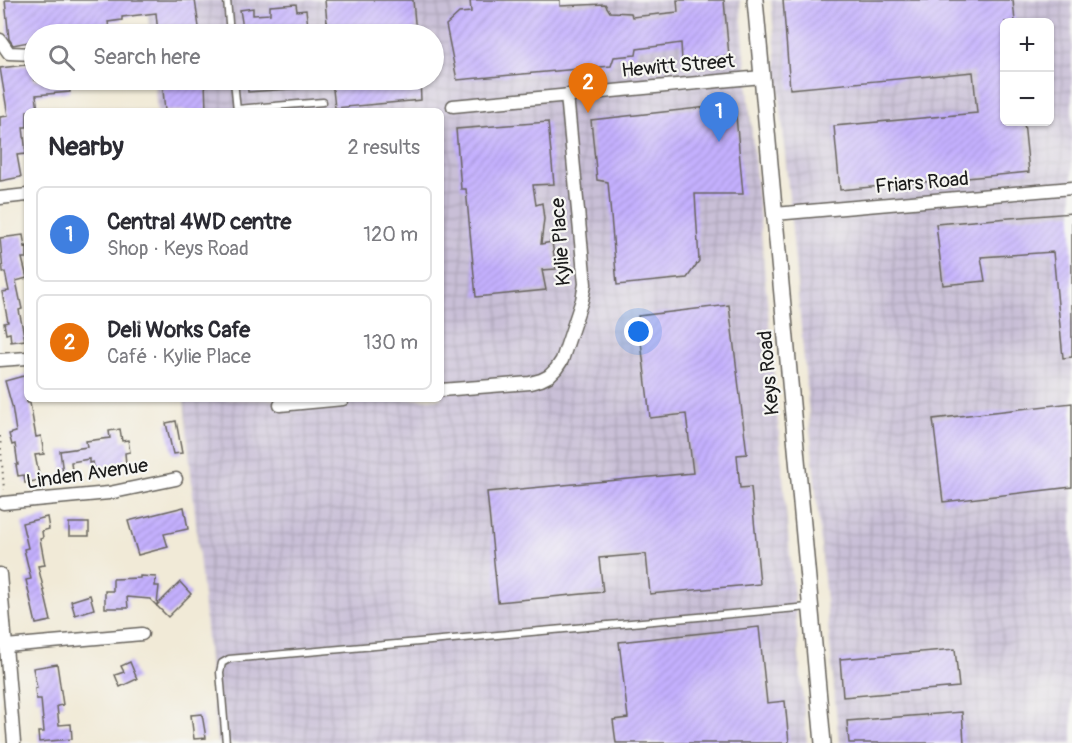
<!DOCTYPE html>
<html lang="en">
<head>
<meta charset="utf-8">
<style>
	body { margin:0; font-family:Pangolin,sans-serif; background:#f7f7f7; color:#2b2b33 }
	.controls { position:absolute; right:18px; top:18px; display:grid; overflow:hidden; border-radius:9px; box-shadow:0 2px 4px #0004 }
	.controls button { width:54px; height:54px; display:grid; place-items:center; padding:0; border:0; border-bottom:2px solid #e1e1e2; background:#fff; color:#2b2b33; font:30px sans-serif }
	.you { position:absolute; left:639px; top:332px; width:21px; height:21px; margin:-15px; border:4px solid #fff; border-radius:50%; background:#1a73e8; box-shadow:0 0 0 9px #1a73e833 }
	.badge { display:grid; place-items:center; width:39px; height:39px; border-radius:50%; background:#1f6fb2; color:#fff; font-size:20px; font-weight:700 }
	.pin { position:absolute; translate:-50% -50px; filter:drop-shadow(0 2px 3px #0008) }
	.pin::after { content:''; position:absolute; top:32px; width:21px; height:18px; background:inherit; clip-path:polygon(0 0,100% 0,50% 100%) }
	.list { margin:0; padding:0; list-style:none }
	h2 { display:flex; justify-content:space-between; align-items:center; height:78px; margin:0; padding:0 24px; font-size:26px }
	h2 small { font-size:20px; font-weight:400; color:#7c7c81 }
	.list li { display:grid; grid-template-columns:39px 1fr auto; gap:18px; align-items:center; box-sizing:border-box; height:96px; margin:0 12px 12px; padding:0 12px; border:2px solid #e1e1e2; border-radius:9px }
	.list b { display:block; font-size:22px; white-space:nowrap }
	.list p { margin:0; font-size:20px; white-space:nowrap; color:#7c7c81 }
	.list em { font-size:20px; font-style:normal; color:#7c7c81 }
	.icon { flex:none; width:33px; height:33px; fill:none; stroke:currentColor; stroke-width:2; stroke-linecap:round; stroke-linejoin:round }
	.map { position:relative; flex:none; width:1072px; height:743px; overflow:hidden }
	.search { position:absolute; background:#fff; box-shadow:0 2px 4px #0004; left:24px; top:24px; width:420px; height:66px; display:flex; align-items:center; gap:15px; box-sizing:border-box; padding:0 21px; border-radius:33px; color:#7c7c81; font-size:22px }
	.panel { position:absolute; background:#fff; box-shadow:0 2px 4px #0004; left:24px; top:108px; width:420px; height:294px; border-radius:9px }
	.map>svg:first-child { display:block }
	.industrial { fill:url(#industrial-grid); fill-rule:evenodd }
	.building { fill:url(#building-hatch) }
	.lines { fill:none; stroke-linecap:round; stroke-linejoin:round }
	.service-casing { stroke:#67645d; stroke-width:9 }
	.minor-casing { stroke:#67645d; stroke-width:15 }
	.tertiary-casing { stroke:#67645d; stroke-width:18 }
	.path { stroke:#67645d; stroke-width:2; stroke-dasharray:1.5 4.5; stroke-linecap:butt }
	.service { stroke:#fff; stroke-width:6 }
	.minor { stroke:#fff; stroke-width:12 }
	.tertiary { stroke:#fff; stroke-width:15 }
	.labels { text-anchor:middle; stroke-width:4.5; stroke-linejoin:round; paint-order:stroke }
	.street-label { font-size:20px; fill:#1c1c1c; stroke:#f6f6f2 }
</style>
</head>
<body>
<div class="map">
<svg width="1072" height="743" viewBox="0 0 1072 743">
	<defs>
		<pattern id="industrial-grid" width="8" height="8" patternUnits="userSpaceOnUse" patternTransform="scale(1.5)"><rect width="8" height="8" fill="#c9bfd7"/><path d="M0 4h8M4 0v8" fill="none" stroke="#aca4b8"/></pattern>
		<pattern id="building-hatch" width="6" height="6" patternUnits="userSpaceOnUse" patternTransform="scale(1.5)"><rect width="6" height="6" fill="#c4b0fe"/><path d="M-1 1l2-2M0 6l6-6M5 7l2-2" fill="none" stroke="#a897d9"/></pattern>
	</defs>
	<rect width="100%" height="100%" fill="#f6f6f2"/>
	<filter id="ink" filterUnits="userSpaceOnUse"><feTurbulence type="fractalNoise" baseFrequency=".0167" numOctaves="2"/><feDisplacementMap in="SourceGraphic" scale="12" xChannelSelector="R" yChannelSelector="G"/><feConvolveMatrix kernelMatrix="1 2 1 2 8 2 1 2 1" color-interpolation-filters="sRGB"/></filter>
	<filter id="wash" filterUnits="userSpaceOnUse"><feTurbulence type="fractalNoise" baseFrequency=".008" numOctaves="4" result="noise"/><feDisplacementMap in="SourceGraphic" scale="24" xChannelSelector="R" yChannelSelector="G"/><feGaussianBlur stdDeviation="1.35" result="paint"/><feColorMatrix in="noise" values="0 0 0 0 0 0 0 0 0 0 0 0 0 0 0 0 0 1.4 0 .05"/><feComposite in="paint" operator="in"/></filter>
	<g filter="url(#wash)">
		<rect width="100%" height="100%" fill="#f1ead7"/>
		<g class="industrial">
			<polygon points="146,0 740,0 807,743 217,743 184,399 441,399 441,111 157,111 154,80 434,80 434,34 150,34"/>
			<path d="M771,0H1072V743H839ZM1004,22H1050V122H1004Z"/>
		</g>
		<g id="blocks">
			<g class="building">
				<polygon points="5,0 195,0 200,34 158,34 156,13 122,17 122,20 108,22 110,34 34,34 34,41 13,45 9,39"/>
				<polygon points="325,0 413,0 416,34 328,34"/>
				<polygon points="470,0 560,0 560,6 605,4 610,12 631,13 632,17 678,12 677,0 724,0 729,56 682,61 681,43 637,49 636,55 614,57 611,66 457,80 446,25 459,13 471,12"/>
				<polygon points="783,0 1013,0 1015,22 1005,22 1005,122 1024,122 1029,172 840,190 834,126 977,113 973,72 790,89"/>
				<polygon points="296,4 297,11 306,10 309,34 244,34 240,10 253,8 253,15 270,14 270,6"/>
				<polygon points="34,64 34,80 69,80 70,92 36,95 38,111 27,111 27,127 23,127 26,154 17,155 21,177 0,181 0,117 8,116 0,68"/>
				<polygon points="162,80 205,80 206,111 165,111"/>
				<polygon points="247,80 304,80 304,88 248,92"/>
				<polygon points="332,80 420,80 421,100 335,108"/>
				<polygon points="735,104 743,194 695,194 699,261 687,278 617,285 608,182 597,180 591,120"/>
				<polygon points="548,122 554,184 533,185 536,205 542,203 544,219 541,244 552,242 556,269 542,270 546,290 476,297 466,189 461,189 456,129"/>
				<polygon points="1072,213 1072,357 1063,358 1053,252 981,257 985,281 943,285 936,224"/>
				<polygon points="23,235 25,247 27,246 27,258 22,258 27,278 16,281 22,309 19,310 25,340 11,342 10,333 6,334 4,323 8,322 2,292 9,291 5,272 3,272 0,238"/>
				<polygon points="729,305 747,454 737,455 740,488 751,487 760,584 650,594 646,554 599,558 603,592 498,602 487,492 693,473 686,414 650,418 638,316"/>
				<polygon points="27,375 27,403 30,403 36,437 41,436 44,454 35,455 40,480 25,483 24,475 18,476 16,465 18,465 15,444 12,445 9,434 16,432 12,406 5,381"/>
				<polygon points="1072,403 1072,487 943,502 933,419"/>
				<polygon points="176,421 182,453 173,454 166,423"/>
				<polygon points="120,429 122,441 128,440 130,452 125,453 126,464 95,471 93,462 89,463 89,459 71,462 72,471 63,473 60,451 87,447 86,441 110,438 109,431"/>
				<polygon points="184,507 188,529 164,534 168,547 138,555 128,521"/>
				<polygon points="47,517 49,529 42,531 43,538 40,539 45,565 38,566 51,621 36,624 26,580 31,579 24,549 28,548 22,523"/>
				<rect x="69" y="523" width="20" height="13"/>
				<polygon points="140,576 156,577 155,586 159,586 157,605 180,582 191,594 168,617 150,599 127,597 128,608 105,608 105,591 113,591 113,579 140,578"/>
				<polygon points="90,595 94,609 75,615 71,601"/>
				<polygon points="759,627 767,703 785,701 789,743 616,743 613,720 628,718 619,642"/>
				<polygon points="955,649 959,687 843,697 840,659"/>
				<polygon points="130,662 137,679 120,687 115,675 124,672 121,666"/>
				<polygon points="57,664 63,705 57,706 59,725 71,724 72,739 39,742 38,732 44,732 41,699 36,699 35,688 37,688 33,668"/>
				<polygon points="962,712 964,743 849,743 847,721"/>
				<polygon points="202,714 206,738 194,739 191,715"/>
			</g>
		</g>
	</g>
	<g filter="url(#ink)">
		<use href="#blocks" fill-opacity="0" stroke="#67645d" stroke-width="1.5"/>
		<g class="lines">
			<g class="service-casing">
				<g id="service">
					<polyline points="227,0 230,34"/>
					<polyline points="234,80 237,111"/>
					<polyline points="237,109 323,102"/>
					<polyline points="226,743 220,672 222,663 229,659 809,607"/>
				</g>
			</g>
			<g class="minor-casing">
				<g id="minor">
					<polyline points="0,40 9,53 34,54"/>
					<polyline points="453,106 762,77"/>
					<polyline points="0,198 27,195"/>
					<polyline points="775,214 1072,188"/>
					<polyline points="0,360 27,358"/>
					<polyline points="441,390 530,383 541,380 549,376 556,369 562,360 582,300 585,284 567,95"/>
					<polyline points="280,405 343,399"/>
					<polyline points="3,503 109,493 176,479"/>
					<polyline points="0,574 14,743"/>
					<polyline points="6,646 142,634"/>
				</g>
			</g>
			<g class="tertiary-casing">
				<polyline id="tertiary" points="755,0 823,743"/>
			</g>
			<polyline class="path" points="0,436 4,490"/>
			<use href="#service" class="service"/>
			<use href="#minor" class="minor"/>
			<use href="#tertiary" class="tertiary"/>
		</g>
	</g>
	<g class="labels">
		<g class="street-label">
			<text transform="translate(678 65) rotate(-5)" y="7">Hewitt Street</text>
			<text transform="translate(922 182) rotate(-5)" y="7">Friars Road</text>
			<text transform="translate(560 242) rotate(-94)" y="7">Kylie Place</text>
			<text transform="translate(768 373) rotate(-95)" y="7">Keys Road</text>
			<text transform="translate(87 473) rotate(-8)" y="7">Linden Avenue</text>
		</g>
	</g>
</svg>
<div class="controls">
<button>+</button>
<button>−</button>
</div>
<div class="you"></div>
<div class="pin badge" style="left:719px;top:142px;background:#3f7fe0">1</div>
<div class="pin badge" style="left:588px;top:113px;background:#e8710a">2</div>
<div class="search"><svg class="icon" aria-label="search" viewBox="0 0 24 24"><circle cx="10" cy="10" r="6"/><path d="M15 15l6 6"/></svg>Search here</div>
<section class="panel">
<h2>Nearby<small>2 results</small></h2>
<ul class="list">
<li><span class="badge" style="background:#3f7fe0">1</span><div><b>Central 4WD centre</b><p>Shop · Keys Road</p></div><em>120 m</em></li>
<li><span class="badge" style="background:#e8710a">2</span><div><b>Deli Works Cafe</b><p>Café · Kylie Place</p></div><em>130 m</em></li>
</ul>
</section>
</div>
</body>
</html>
